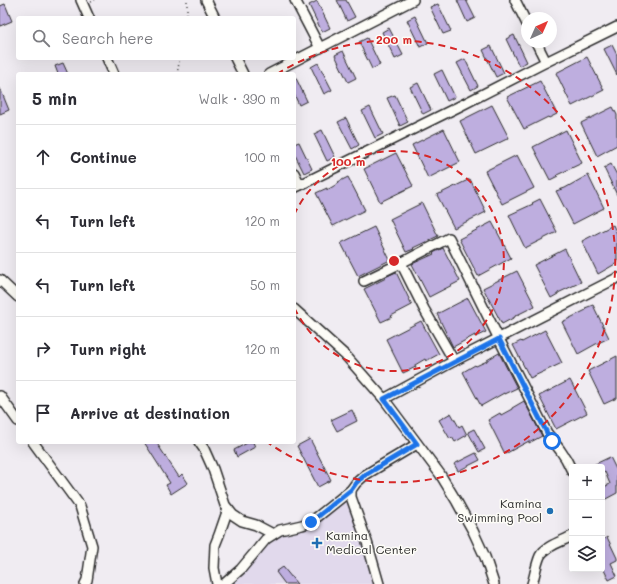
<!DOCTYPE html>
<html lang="en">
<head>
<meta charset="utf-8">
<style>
	body { margin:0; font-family:Mali,sans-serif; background:#f2f2f3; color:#2b2b33 }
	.controls { position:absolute; right:12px; bottom:12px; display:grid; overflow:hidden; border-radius:4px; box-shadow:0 4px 16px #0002 }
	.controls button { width:36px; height:36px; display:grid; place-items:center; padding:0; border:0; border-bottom:1px solid #e1e1e2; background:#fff; color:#2b2b33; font:20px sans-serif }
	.compass { position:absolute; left:521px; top:12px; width:36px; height:36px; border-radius:50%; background:#fff; box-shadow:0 4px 16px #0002; rotate:45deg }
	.stop { position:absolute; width:12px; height:12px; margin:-9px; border:3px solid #1a73e8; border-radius:50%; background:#fff }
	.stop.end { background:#1a73e8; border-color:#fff; box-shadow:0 1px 4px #0008 }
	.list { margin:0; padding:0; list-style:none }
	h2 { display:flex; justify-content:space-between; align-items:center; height:52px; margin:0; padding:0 16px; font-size:17px }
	h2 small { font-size:13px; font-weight:400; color:#7c7c81 }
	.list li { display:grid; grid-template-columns:26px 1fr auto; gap:12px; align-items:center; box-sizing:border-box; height:64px; padding:0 16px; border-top:1px solid #e1e1e2 }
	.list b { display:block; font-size:15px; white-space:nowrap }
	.list em { font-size:13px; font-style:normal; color:#7c7c81 }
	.icon { flex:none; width:22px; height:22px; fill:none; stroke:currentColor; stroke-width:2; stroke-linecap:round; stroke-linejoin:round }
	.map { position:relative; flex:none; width:617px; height:584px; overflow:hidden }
	.search { position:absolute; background:#fff; box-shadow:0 4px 16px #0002; left:16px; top:16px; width:280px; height:44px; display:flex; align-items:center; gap:10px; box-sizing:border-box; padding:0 14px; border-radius:4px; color:#7c7c81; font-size:15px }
	.panel { position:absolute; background:#fff; box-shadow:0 4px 16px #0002; left:16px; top:72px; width:280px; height:372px; border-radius:4px }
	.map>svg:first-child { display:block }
	.built { fill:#e1d9ec }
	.building { fill:#beaedf; stroke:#2b2b2b }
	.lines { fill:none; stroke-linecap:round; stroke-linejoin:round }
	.minor-casing { stroke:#2b2b2b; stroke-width:12 }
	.path { stroke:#2b2b2b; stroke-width:1.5; stroke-dasharray:1 3; stroke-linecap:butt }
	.minor { stroke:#fdfcf7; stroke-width:9 }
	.route { stroke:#1a73e8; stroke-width:5 }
	.ring { fill:none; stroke:#d62828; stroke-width:2; stroke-dasharray:7 5 }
	.poi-dot { fill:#1f6fb2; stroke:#fdfcf7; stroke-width:1.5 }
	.labels { text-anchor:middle; stroke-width:3; stroke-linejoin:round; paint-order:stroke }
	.poi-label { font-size:12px; fill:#2b2b2b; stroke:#fdfcf7; text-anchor:end }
	.centre { fill:#d62828; stroke:#fdfcf7; stroke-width:2 }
	.ring-label { font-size:12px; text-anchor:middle; font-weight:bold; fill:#d62828; stroke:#fdfcf7; stroke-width:3; stroke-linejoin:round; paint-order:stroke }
</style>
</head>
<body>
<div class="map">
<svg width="617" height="584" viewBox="0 0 617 584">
	<rect width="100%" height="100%" fill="#f0ecf2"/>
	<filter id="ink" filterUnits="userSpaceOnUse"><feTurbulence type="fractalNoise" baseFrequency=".025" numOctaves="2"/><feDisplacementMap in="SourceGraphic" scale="8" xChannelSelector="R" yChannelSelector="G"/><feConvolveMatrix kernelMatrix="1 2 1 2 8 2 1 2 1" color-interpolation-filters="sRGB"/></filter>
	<g filter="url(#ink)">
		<polygon class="built" points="349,495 373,584 234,584 262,551 281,534 292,534 319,521"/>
		<g class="building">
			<polygon points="337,0 346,0 355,17 347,21"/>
			<polygon points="457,0 466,0 475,18 467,22"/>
			<polygon points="317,1 330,28 322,32 309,5"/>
			<polygon points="5,4 12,21 0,26 0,6"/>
			<polygon points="438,4 451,31 443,34 430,7"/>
			<polygon points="415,16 428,43 420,47 407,20"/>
			<polygon points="389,28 403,55 395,59 382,32"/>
			<polygon points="514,35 527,62 519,66 506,39"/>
			<polygon points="367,38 380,65 372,69 359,42"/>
			<polygon points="612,45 617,55 617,75 604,49"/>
			<polygon points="491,46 504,73 496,77 483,50"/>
			<polygon points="343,51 356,78 348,82 335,55"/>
			<polygon points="587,57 604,90 572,106 556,73"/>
			<polygon points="465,59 478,86 471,90 457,63"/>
			<polygon points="63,63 68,74 58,74 55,66"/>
			<polygon points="318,63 332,90 324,94 311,67"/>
			<polygon points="442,70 455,97 447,101 434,74"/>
			<polygon points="294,74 307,101 299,105 294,94"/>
			<polygon points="540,81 557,114 549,118 548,117 524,129 507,97"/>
			<polygon points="418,83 431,110 423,114 410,87"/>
			<polygon points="0,88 9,110 0,114"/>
			<polygon points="395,95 408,122 400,126 387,98"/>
			<polygon points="492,105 509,138 476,154 460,121"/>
			<polygon points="370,107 383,134 375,138 362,111"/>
			<polygon points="613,107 617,115 617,145 597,156 581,123"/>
			<polygon points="346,118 359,145 352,149 338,122"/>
			<polygon points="444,129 460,162 428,178 412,145"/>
			<polygon points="322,130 335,157 327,161 314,134"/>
			<polygon points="566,130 582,163 557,175 558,176 550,180 533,147"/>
			<polygon points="299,142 312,169 304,173 294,153 294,144"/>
			<polygon points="396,153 413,186 380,202 364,169"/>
			<polygon points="517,155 534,188 502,204 485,171"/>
			<polygon points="611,164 617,175 617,195 604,168"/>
			<polygon points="588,175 604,208 573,224 556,191 565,188"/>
			<polygon points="348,177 365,210 333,226 316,193 327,188 327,190 339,183 338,182"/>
			<polygon points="470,179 486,212 454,228 437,195"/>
			<polygon points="540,199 557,232 525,248 509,215 533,204 532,203"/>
			<polygon points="422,203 438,236 413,248 414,249 406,252 390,219"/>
			<polygon points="492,222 511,258 478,276 459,239"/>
			<polygon points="613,225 617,234 617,263 598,274 582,241"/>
			<polygon points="374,227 390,260 358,276 341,243"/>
			<polygon points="443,248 460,281 429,297 412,264 434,254 433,253"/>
			<polygon points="565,249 581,282 558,293 558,294 551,298 534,265"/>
			<polygon points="517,271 535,306 515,316 515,317 502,324 483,288"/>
			<polygon points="396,272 412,305 391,316 392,317 381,322 364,289 386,278 385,277"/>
			<polygon points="468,298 486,332 475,337 475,335 453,347 437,314"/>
			<polygon points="593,305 609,338 596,344 578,354 562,322 586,310 585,308"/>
			<polygon points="421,321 439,354 426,361 425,359 415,365 416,367 403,373 386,339"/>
			<polygon points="545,330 562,363 530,378 513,345 521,341 522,342"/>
			<polygon points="499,353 517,388 504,394 504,393 481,406 463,372 475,365 476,366 487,361 487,360"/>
			<polygon points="617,356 617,398 604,404 588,371"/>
			<polygon points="570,380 587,413 556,429 539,396"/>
			<polygon points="524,401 542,436 529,443 529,441 505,454 488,420 500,413 501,415 512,409 512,408"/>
			<polygon points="352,410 357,421 337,431 331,420"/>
			<polygon points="451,413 459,427 462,425 467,435 455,442 452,437 450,439 439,420"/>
			<polygon points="474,429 485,449 479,452 468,432"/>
			<polygon points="310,439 331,480 318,487 297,446"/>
			<polygon points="144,442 156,442 179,477 182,474 188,483 171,494 166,485 170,483"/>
			<polygon points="249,442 253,442 255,447 237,457 234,450"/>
			<polygon points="476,453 480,460 458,471 454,464"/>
			<polygon points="610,457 617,471 617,493 602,501 602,488 610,484 605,472 602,474 602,467 589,467"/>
			<polygon points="607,537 617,558 617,560 611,563 617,576 609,580 602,566 602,541"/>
			<polygon points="283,567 297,584 285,584 276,572"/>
		</g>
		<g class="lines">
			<g class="minor-casing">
				<g id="minor">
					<polyline points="81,0 89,18"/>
					<polyline points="206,0 215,18"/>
					<polyline points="295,0 320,48"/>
					<polyline points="515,0 527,24"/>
					<polyline points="536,42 546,62"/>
					<polyline points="107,58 114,74"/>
					<polyline points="235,58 243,74"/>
					<polyline points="269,74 413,0"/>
					<polyline points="294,173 300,185"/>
					<polyline points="294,188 458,107 546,62 617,27"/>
					<polyline points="401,263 424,309 454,361"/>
					<polyline points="0,280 18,297"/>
					<polyline points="364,281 401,263 449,238 499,339 547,433 560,450 566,459 572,471"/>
					<polyline points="294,309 346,356 384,399 440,474 457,502 473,531 485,557 494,584"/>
					<polyline points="0,396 18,421"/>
					<polyline points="384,399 454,361 617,278"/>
					<polyline points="33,442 80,506 92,546 87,580 85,584"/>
					<polyline points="199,442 204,449 213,469 225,505 233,515 242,521 256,525 273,534"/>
					<polyline points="351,490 351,497 367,542 379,584"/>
					<polyline points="217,584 214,568 215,545 219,535 228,509"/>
					<polyline points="224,584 241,569 266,539 280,530 302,525 311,522 351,490 356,483 365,475 417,444"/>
					<path d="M532,584C535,575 536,565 540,556C545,546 563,541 572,536"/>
				</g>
			</g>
			<g class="path">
				<polyline points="91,2 95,0"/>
				<polyline points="187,18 187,0"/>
				<polyline points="177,74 180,58"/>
			</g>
			<use href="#minor" class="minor"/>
		</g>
	</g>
	<g class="lines" filter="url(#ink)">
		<polyline class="route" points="311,522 351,490 356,483 365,475 417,444 384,399 499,339 547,433 552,441"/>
	</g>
	<g class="ring">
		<path d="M294 215A110 110 0 1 1 294 307"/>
		<path d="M277 74A221 221 0 1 1 267 442"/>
	</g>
	<g class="poi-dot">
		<circle cx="550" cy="511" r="4"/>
		<path d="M315 537h4v4h4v4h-4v4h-4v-4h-4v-4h4z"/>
	</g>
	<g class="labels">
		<g class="poi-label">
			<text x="542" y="508">Kamina<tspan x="542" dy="14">Swimming Pool</tspan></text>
			<text x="326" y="540" text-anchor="start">Kamina<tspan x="326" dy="14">Medical Center</tspan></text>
		</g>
	</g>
	<circle cx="394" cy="261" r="6" class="centre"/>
	<g class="ring-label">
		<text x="394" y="44">200 m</text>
		<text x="348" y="166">100 m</text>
	</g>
</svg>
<div class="controls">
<button>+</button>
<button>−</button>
<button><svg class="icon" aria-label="layers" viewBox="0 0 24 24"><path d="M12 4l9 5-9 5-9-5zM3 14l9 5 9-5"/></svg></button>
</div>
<svg class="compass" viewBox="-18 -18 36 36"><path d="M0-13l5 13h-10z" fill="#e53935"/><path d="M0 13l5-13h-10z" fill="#7c7c81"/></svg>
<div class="stop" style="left:552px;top:441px"></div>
<div class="stop end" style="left:311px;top:522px"></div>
<div class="search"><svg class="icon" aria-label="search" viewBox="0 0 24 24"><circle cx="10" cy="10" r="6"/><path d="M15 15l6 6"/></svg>Search here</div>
<section class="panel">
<h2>5 min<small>Walk · 390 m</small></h2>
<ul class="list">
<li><svg class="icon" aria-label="ahead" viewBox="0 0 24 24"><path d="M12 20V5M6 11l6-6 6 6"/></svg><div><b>Continue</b></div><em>100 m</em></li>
<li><svg class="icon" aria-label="left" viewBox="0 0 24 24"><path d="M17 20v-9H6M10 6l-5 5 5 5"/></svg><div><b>Turn left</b></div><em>120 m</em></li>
<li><svg class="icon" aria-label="left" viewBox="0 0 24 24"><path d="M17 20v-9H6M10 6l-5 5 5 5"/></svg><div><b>Turn left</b></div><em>50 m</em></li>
<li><svg class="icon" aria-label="right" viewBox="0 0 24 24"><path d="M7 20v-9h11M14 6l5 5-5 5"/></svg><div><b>Turn right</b></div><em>120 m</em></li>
<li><svg class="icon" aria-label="arrive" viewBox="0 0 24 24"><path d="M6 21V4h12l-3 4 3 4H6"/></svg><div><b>Arrive at destination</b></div></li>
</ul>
</section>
</div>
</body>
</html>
